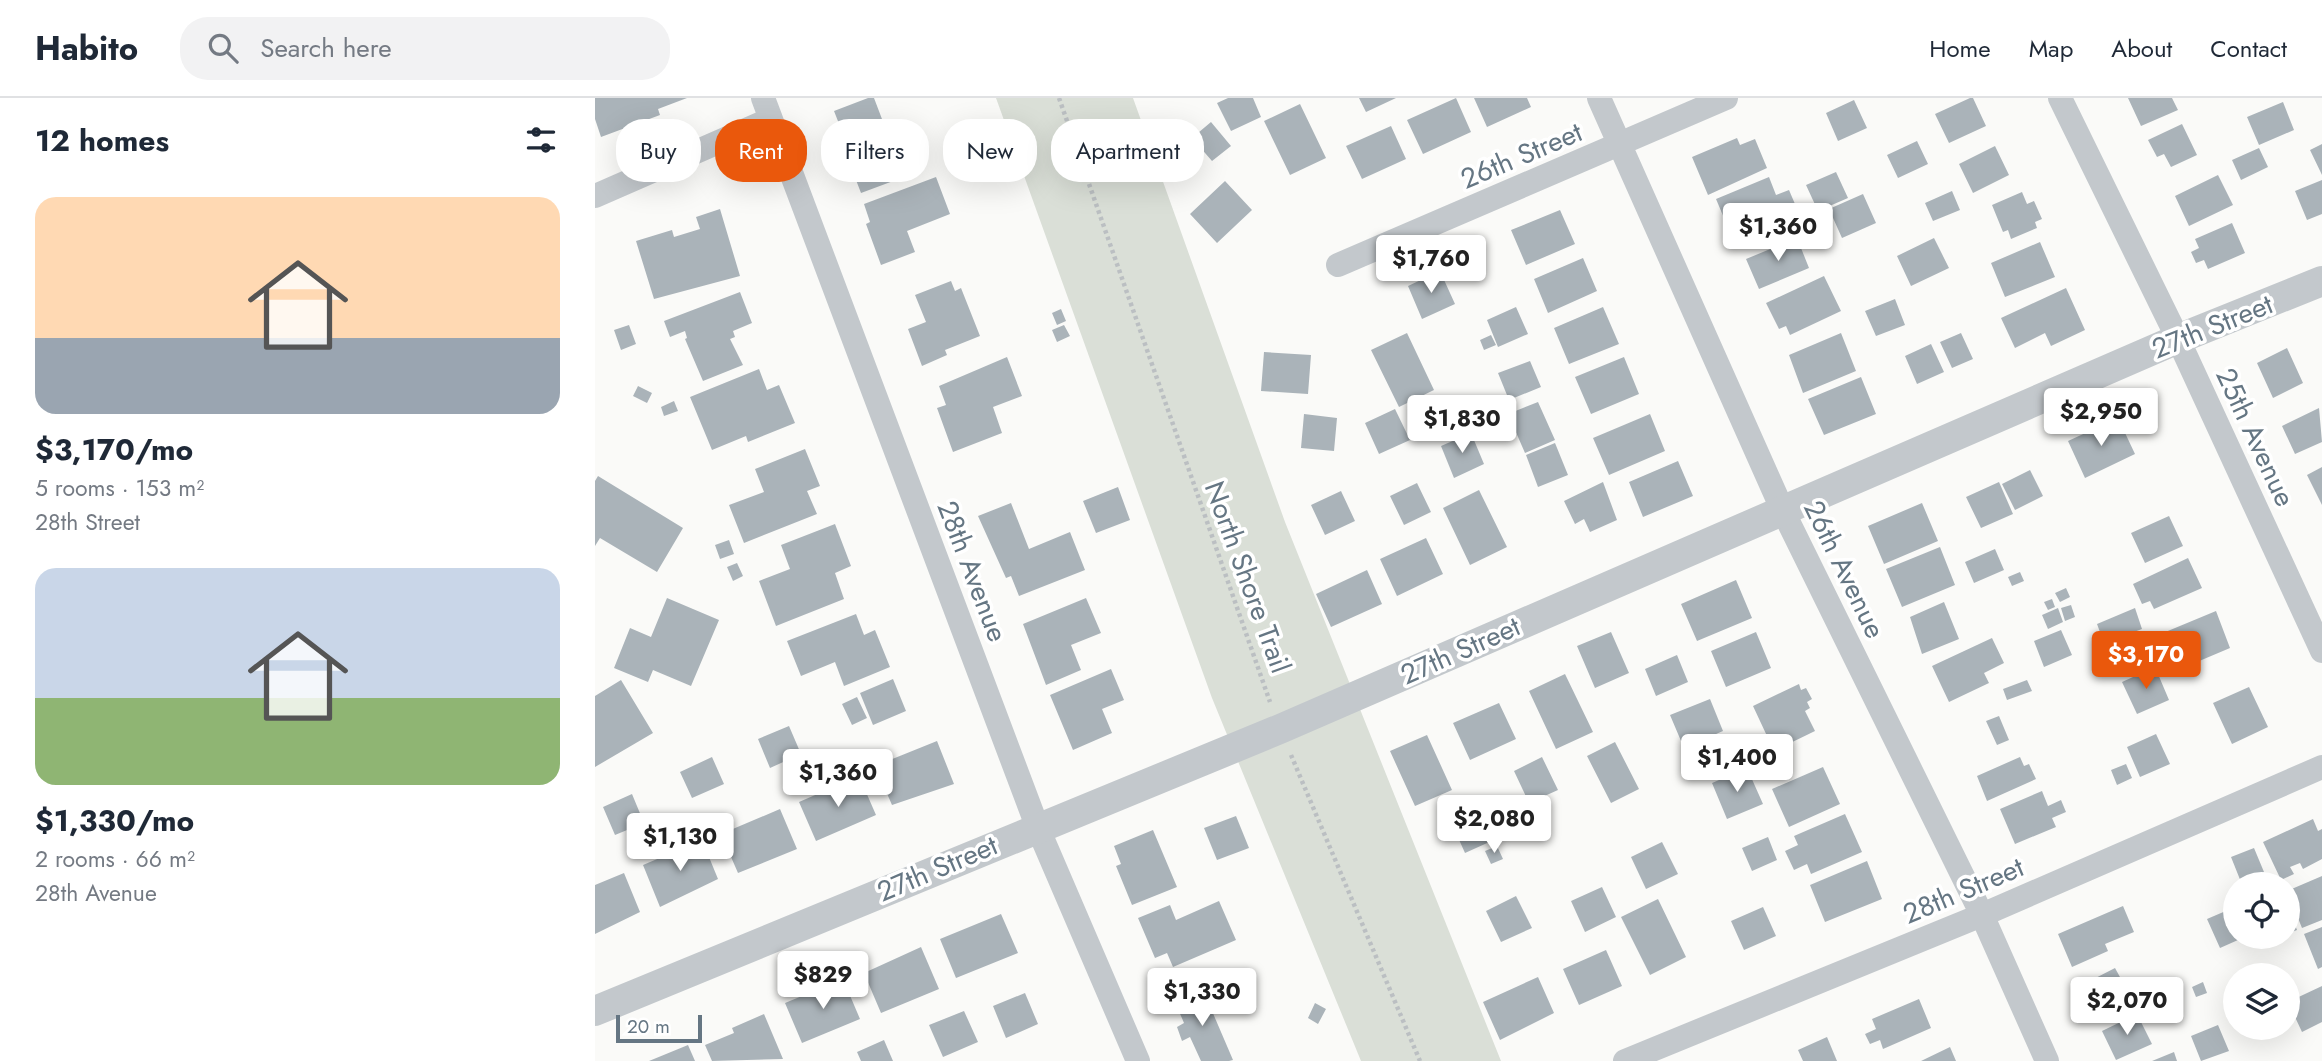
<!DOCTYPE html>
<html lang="en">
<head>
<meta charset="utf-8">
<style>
  :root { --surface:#fff; --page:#f2f2f3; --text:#1f2937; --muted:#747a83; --line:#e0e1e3; --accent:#ea580c }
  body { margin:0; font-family:Jost,sans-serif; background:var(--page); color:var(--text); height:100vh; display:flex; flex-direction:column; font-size:26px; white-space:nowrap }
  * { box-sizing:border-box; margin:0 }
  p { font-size:23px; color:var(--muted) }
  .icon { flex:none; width:38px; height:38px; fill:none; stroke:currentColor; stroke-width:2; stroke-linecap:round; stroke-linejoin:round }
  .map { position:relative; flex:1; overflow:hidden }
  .details { display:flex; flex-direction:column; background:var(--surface); width:595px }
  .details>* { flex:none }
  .guide { position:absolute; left:21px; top:21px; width:665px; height:63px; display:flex; gap:14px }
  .fabs { position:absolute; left:1628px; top:774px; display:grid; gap:14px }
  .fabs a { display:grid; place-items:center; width:77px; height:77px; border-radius:50%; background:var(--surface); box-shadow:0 7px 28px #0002; font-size:35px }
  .scale { position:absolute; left:21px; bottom:18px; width:86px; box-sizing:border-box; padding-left:7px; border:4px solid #657683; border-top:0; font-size:19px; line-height:24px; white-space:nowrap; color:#657683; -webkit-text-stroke:5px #fff; paint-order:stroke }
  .price { position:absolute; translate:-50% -60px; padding:0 16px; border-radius:7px; background:#fff; color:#222; font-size:23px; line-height:46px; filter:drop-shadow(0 2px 4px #0008) }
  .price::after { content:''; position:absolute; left:50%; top:42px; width:21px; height:16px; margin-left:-10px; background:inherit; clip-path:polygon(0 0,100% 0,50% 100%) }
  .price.on { background:var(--accent); color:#fff }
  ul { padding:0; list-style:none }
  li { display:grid; align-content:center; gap:14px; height:371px; padding:0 35px }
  li span { display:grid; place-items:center; height:217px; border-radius:21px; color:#555 }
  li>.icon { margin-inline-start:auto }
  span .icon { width:126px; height:126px; fill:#fffc; stroke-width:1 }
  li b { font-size:30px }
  h2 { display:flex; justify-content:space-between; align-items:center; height:84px; padding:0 35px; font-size:30px }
  .tag { padding:0 24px; border-radius:28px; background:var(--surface); box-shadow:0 7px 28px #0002; font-size:24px; line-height:63px }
  .tag.on { background:var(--accent); color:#fff }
  header { display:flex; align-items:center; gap:42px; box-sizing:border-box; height:98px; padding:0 35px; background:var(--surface); border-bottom:2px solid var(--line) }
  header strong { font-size:33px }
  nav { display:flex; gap:38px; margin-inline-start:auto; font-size:24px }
  .search { width:490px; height:63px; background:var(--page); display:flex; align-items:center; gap:18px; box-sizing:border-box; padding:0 24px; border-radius:28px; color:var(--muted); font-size:26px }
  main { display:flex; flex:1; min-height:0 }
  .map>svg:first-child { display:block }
  .green { fill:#dadfd7 }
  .building { fill:#aab3b9 }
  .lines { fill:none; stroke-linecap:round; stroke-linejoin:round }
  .path { stroke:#bbbfc2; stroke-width:4.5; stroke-dasharray:3.5 3.5; stroke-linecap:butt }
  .minor { stroke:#c3c8cc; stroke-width:24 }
  .tertiary { stroke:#c3c8cc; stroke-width:30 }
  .labels { text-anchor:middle; stroke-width:7; stroke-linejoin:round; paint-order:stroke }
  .street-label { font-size:28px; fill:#657683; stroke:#fff }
</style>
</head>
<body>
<header>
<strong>Habito</strong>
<div class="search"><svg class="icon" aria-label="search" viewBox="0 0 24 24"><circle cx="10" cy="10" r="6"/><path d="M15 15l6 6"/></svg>Search here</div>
<nav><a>Home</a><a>Map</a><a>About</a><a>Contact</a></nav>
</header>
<main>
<section class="details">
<h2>12 homes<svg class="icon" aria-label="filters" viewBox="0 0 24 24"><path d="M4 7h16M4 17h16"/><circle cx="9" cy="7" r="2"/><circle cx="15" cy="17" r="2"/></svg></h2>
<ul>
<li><span style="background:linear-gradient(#ffd9b3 65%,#9aa5b1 0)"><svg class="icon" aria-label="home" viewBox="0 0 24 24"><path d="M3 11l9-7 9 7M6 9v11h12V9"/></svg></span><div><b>$3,170/mo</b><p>5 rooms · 153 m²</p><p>28th Street</p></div></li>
<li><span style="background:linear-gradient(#c9d6e8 60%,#8fb573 0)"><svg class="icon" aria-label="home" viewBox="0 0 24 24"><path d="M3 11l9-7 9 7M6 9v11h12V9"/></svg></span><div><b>$1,330/mo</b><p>2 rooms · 66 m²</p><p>28th Avenue</p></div></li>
</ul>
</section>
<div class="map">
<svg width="1727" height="963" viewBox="0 0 1727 963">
  <rect width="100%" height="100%" fill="#fafaf8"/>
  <path class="green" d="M401 0H538L690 424 906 963H766L617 600Z"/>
  <path class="building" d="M0 0H92L63 11 65 17 6 39 0 21Z
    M273 0H279L309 79 266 95 246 43 250 41 239 13Z
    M633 0H658L666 19 636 33 622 5Z
    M764 0H801L771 14Z
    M861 0 876 34 828 56 812 22Z
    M879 0H932L936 9 892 29Z
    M1375 0H1378L1391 28 1354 45 1340 16Z
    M1533 0H1577L1583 12 1546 28Z
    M1259 2 1272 30 1243 43 1231 15Z
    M1688 4 1699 32 1664 47 1652 19Z
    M705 6 731 60 695 77 669 23Z
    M616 24 636 48 617 63 597 40Z
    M1587 26 1602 57 1576 69 1569 56 1562 59 1553 42Z
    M796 28 811 61 767 81 751 48Z
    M1142 40 1145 47 1160 41 1172 70 1113 97 1097 59Z
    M1322 43 1333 66 1303 80 1292 57Z
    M1727 46V77L1715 52Z
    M1400 48 1414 77 1378 95 1364 66Z
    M1664 50 1673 69 1646 82 1637 62Z
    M412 60 415 68 407 71 404 63Z
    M1241 74 1253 100 1223 113 1211 87Z
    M1623 77 1638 107 1594 128 1580 98Z
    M341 79 355 116 312 133 320 154 286 167 271 126 275 124 269 106Z
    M1174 79 1181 97 1194 92 1200 106 1187 111 1189 116 1137 139 1121 101Z
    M1727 82V116L1712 122 1700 93Z
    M630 83 657 112 622 145 595 116Z
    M1357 93 1365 112 1338 123 1330 105Z
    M1427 94 1432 106 1439 103 1447 121 1440 124 1442 130 1416 141 1413 132 1408 134 1397 107Z
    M1268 96 1281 125 1247 140 1234 111Z
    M125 111 145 178 59 201 41 143 77 132 79 139 105 131 101 119Z
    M965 112 980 146 931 167 916 132Z
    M1637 125 1650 155 1613 171 1609 162 1601 165 1596 154 1604 150 1600 141Z
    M1202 140 1214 170 1164 191 1151 161Z
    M1339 140 1354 170 1316 188 1302 158Z
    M1445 144 1460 179 1410 199 1396 165Z
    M988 160 1002 193 953 215 939 181Z
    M845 173 860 206 827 221 813 188Z
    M1229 178 1246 213 1195 237 1191 228 1184 231 1171 205Z
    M356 183 360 193 366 190 385 238 350 252 352 257 327 268 313 231 331 224 320 197Z
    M1471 190 1490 232 1456 248 1450 235 1420 250 1406 220Z
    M145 194 157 225 138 233 140 239 135 241 148 267 108 283 90 241 92 240 90 233 75 239 69 223Z
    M1300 201 1310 227 1281 238 1270 213Z
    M921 209 933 236 903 249 892 222Z
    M1008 209 1024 246 974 266 959 230Z
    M466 211 471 223 462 227 457 215Z
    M34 227 41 246 26 252 19 232Z
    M469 227 475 238 462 244 457 232Z
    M812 235 839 292 804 309 776 252Z
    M1246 235 1261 273 1208 295 1194 257Z
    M1366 235 1378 261 1357 270 1345 244Z
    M896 237 901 247 889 252 885 242Z
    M1336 246 1349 274 1322 286 1310 258Z
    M1692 250 1708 285 1678 300 1662 265Z
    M669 254 716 257 713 296 666 293Z
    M412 259 427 298 398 309 407 335 358 354 342 310 351 307 344 288Z
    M1029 259 1044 296 996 316 980 279Z
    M935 263 946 289 914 302 903 275Z
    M164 271 172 292 184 287 200 325 153 344 151 338 117 352 95 299Z
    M1266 279 1281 316 1229 337 1213 301Z
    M43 288 57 295 52 305 38 298Z
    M79 303 83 313 69 318 66 309Z
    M943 304 960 342 930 355 913 316Z
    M1724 310 1727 344 1700 356 1687 328Z
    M800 311 815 342 784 356 770 325Z
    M709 316 742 320 739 353 706 350Z
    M1055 316 1070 353 1014 377 998 340Z
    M1523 320 1540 356 1490 380 1473 343Z
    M869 322 873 331 864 335 860 327Z
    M827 326 832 335 821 341 816 331Z
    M876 335 889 366 859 380 846 348Z
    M960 345 973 377 943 389 931 357Z
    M210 351 225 388 212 393 222 416 149 445 134 407 169 394 160 371Z
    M1083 363 1098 398 1048 419 1034 384Z
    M1727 369V407L1712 377Z
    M1435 372 1448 398 1420 412 1407 386Z
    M3 378 88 430 62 474 5 440 0 448V383Z
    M1008 384 1022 422 995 434 989 421 980 426 969 403Z
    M1404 384 1418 416 1386 430 1371 399Z
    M822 385 836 414 809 427 795 398Z
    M523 389 535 422 501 435 488 403Z
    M884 392 912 449 875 467 848 410Z
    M746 393 760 423 730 437 716 407Z
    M416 405 434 451 475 434 490 472 424 498 416 478 411 480 383 418Z
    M1327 405 1343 443 1289 466 1273 428Z
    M1574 418 1588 448 1550 465 1536 435Z
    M240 426 256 468 240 475 249 501 181 528 164 483 195 471 186 447Z
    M831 440 848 476 802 498 785 461Z
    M134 442 139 456 125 461 120 447Z
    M1345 449 1360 487 1307 509 1291 471Z
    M1400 451 1409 472 1379 485 1370 464Z
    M1593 460 1607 490 1559 511 1555 503 1547 506 1538 486Z
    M142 465 148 478 138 483 132 469Z
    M772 472 787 506 736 529 721 496Z
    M1425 474 1429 483 1417 488 1413 479Z
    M1141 482 1157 520 1102 543 1086 506Z
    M1471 490 1475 499 1465 504 1460 495Z
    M72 500 124 522 96 588 58 572 53 584 19 570 35 530 56 539Z
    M491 500 506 535 476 547 486 572 451 587 428 526Z
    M1457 501 1460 509 1453 512 1449 504Z
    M1349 504 1364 541 1327 556 1315 519Z
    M1476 507 1480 519 1470 523 1466 510Z
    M1463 510 1468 524 1453 531 1447 517Z
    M1540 510 1547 531 1509 545 1502 526Z
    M1621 513 1635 550 1583 572 1568 535Z
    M261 516 269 537 280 532 295 569 249 588 240 564 206 578 192 543Z
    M1466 532 1477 557 1449 569 1439 543Z
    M1016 534 1034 575 1000 590 982 548Z
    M1161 534 1176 570 1131 589 1116 553Z
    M1397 540 1409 565 1389 575 1394 585 1354 604 1337 568Z
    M1082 557 1093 584 1061 598 1050 571Z
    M1560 569 1574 602 1542 616 1527 584Z
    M516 571 529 602 507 611 517 635 478 652 455 597Z
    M970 576 998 634 961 651 934 593Z
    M298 581 311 613 278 627 265 595Z
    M26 582 58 635 0 669V598Z
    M1432 582 1437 593 1412 602 1408 591Z
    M1204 586 1206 592 1211 590 1217 601 1212 604 1215 610 1210 613 1220 633 1179 653 1158 608Z
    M1654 589 1673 629 1637 646 1618 605Z
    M262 599 272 620 257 627 247 606Z
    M1115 601 1128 633 1089 650 1075 617Z
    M904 605 921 641 875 662 858 625Z
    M1404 618 1414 642 1402 647 1391 623Z
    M194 628 206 656 175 670 163 641Z
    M1561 636 1575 666 1545 679 1532 649Z
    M832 637 857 692 820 708 795 653Z
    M342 643 359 686 297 707 280 668Z
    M1020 644 1044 691 1016 705 992 658Z
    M117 659 129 686 97 700 85 674Z
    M947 659 963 692 934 705 919 673Z
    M1425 659 1429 668 1434 666 1441 681 1392 703 1382 678Z
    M1531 666 1537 680 1522 687 1516 672Z
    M1228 669 1245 706 1194 729 1177 691Z
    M1152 670 1168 706 1132 721 1117 685Z
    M264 678 281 717 221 743 204 704Z
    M1447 693 1453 708 1466 702 1471 714 1457 720 1461 729 1420 746 1405 711Z
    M37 696 49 725 20 737 8 709Z
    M185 711 202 751 143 775 126 736Z
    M888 712 901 741 870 755 857 726Z
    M1250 716 1267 754 1216 776 1212 766 1199 772 1190 753 1203 747 1199 738Z
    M641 718 654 750 622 762 609 730Z
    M1718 721 1723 733 1727 731V761L1708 771 1705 765 1695 769 1699 776 1686 782 1668 744Z
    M558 732 582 789 537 807 521 768 526 766 519 748Z
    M1173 739 1182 762 1157 773 1147 750Z
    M107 742 123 781 65 809 48 767Z
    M1067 744 1083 776 1051 791 1036 759Z
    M902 748 908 761 896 766 890 753Z
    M1659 750 1669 774 1646 784 1636 759Z
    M1272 763 1287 801 1230 824 1215 787Z
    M29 775 45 814 0 836V787Z
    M1727 778V822L1707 830 1692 793Z
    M1007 789 1021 819 990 834 976 803Z
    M921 798 937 830 906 844 891 813Z
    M1063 801 1091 859 1055 877 1026 819Z
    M624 803 641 842 578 869 572 855 560 860 543 820 575 807 581 822Z
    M1528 808 1539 834 1510 846 1513 853 1477 869 1463 836Z
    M1168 809 1181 838 1149 852 1136 823Z
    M1640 809V838H1652L1625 850 1612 821Z
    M406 816 423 855 361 880 345 841Z
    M1698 822 1702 832 1692 836V824Z
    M1727 829V869L1723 871 1709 836Z
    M326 849 344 891 286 915 269 875Z
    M1011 852 1027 888 984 907 968 871Z
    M1520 870 1536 899 1500 918 1485 888Z
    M943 879 959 915 905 942 888 904Z
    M248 881 265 921 207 945 190 905Z
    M1608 884 1612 895 1601 899 1597 889Z
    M1727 888V924L1707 934 1693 904Z
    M608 892 638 962 634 963H606L595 939 587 943 582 929 589 925 580 904Z
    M430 895 443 926 411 940 398 908Z
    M1324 901 1336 930 1288 951 1285 942 1275 946 1270 936 1281 931 1277 921Z
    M720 905 731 911 723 926 713 920Z
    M369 913 383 944 348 959 334 927Z
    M169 916 188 961 117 963 110 947 139 935 137 930Z
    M1542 916 1557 946 1521 962 1507 933Z
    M1623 927 1634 953 1606 963 1596 938Z
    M1232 939 1242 963H1208L1203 952Z
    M289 942 298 963H266L262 954Z
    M93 947 100 963H54Z
    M1355 949 1361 963H1326Z
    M1579 954 1582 963H1557Z"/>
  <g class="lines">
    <path class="path" d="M464 0 675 604
      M696 657 825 963"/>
    <path class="minor" d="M168 0 442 728 543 963
      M1004 0 1187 411 1387 817 1452 963
      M1465 0 1583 241 1727 553
      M0 98 174 22
      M743 167 1131 0
      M1030 963 1387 817 1727 669"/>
    <path class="tertiary" d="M0 913 685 631 1583 241 1727 183"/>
  </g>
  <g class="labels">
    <g class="street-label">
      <text transform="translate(926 57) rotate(-23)" y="10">26th Street</text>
      <text transform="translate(1617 228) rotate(-22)" y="10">27th Street</text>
      <text transform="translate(1661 339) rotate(65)" y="10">25th Avenue</text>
      <text transform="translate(1250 471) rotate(64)" y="10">26th Avenue</text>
      <text transform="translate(378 473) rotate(69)" y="10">28th Avenue</text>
      <text transform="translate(653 479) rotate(70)" y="10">North Shore Trail</text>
      <text transform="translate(865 552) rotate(-24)" y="10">27th Street</text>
      <text transform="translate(342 770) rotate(-23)" y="10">27th Street</text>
      <text transform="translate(1368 792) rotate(-23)" y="10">28th Street</text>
    </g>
  </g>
</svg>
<div class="fabs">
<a><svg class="icon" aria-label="locate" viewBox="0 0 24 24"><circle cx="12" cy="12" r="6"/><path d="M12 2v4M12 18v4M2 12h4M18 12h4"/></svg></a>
<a><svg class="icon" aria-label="layers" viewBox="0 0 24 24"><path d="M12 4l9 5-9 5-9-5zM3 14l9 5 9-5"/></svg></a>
</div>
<div class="scale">20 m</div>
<b class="price" style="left:1183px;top:165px">$1,360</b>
<b class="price" style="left:836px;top:197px">$1,760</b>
<b class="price" style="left:1506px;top:350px">$2,950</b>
<b class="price" style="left:867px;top:357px">$1,830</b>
<b class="price on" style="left:1551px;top:593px">$3,170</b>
<b class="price" style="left:1142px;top:696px">$1,400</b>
<b class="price" style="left:243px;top:711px">$1,360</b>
<b class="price" style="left:899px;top:757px">$2,080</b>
<b class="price" style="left:85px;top:775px">$1,130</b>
<b class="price" style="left:228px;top:913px">$829</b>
<b class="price" style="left:607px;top:930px">$1,330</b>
<b class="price" style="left:1532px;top:939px">$2,070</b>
<div class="guide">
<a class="tag">Buy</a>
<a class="tag on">Rent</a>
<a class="tag">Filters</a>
<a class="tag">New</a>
<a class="tag">Apartment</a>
</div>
</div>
</main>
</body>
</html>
